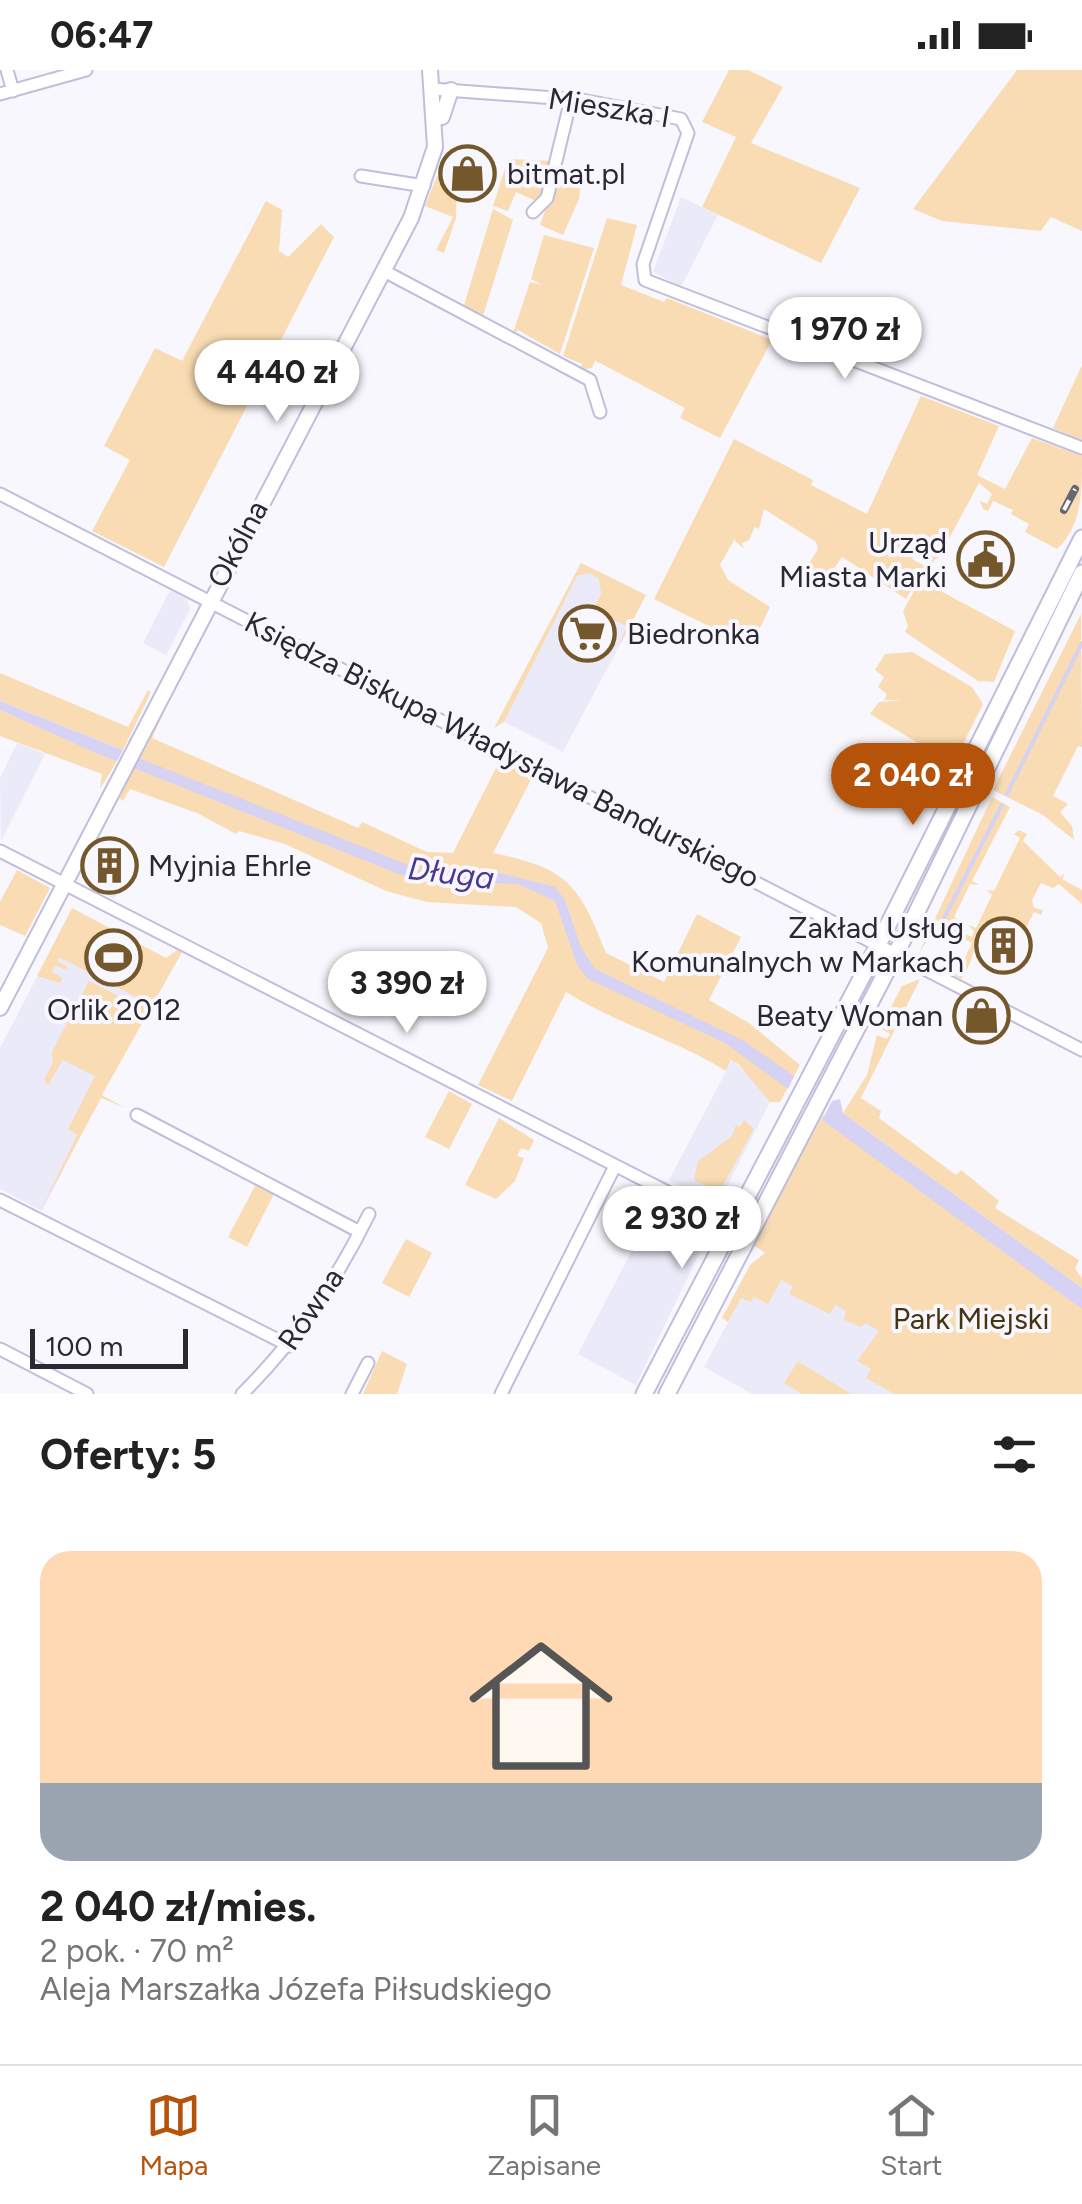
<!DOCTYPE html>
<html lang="pl">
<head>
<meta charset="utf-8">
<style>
  :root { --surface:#fff; --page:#f6f6f6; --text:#222; --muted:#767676; --line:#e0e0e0; --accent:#b45309 }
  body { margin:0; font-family:Figtree,sans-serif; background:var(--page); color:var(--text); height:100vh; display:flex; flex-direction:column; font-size:38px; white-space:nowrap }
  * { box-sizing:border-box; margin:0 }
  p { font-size:32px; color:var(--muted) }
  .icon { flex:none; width:55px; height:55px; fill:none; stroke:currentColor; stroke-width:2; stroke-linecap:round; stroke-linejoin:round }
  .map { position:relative; height:1324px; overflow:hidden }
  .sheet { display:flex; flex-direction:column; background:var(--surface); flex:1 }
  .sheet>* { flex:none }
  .scale { position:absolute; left:30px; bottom:25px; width:158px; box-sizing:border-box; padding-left:10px; border:5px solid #292833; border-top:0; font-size:28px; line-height:35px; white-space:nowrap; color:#292833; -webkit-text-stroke:8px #f8f7fd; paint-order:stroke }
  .price { position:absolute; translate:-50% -85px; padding:0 22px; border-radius:35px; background:#fff; color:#222; font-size:32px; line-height:65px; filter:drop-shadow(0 2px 5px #0008) }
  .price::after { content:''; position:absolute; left:50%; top:60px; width:30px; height:22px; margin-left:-15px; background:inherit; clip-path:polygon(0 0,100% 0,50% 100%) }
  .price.selected { background:var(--accent); color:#fff }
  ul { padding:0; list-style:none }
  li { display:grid; align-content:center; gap:20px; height:530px; padding:0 40px }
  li+li { border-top:2px solid var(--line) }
  li span { display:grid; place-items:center; height:310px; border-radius:30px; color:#555 }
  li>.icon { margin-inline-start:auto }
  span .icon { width:180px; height:180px; fill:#fffc; stroke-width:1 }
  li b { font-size:42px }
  h2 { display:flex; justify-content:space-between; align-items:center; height:120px; padding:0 40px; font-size:42px }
  .status { display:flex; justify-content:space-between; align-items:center; height:70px; padding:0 50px; background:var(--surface); direction:ltr }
  .status svg { height:28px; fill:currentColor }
  .tab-bar { display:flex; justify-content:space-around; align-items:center; height:140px; border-top:2px solid var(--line); background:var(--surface); font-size:28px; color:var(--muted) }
  .tab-bar a { display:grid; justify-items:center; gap:5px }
  .tab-bar .selected { color:var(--accent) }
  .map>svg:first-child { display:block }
  .built { fill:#ebeaf9 }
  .green { fill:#f9dcb3 }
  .water { fill:#d5d2f4 }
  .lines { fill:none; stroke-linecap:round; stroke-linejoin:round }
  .stream { stroke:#d5d2f4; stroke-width:4 }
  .minor-casing { stroke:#c0bedb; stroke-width:15 }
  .tertiary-casing { stroke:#c0bedb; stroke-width:18 }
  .secondary-casing { stroke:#c0bedb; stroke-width:19 }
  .minor { stroke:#fff; stroke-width:11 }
  .tertiary { stroke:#fff; stroke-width:14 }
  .secondary { stroke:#fff; stroke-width:15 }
  .rail-casing { stroke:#686771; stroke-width:8 }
  .rail { stroke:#f8f7fd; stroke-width:4; stroke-dasharray:11; stroke-linecap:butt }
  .labels { text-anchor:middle; stroke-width:8; stroke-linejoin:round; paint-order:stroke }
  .street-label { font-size:30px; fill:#292833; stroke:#f8f7fd }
  .poi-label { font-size:30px; fill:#292833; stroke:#f8f7fd; text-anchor:start }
  .park-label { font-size:30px; fill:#483310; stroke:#f8f7fd }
  .water-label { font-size:32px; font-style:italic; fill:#4b3692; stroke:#f8f7fd }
</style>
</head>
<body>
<div class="status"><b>06:47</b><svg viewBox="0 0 49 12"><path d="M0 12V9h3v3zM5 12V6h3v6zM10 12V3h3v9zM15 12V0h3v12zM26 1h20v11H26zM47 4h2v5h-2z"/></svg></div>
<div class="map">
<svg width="1082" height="1324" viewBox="0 0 1082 1324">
  <rect width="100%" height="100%" fill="#f8f7fd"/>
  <path class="built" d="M681 127 718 145 681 217 653 202Z
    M581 493 646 525 563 682 499 649Z
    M170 520 187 529 190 539 166 585 143 573Z
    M17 673 45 684 1 771 0 708Z
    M104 770 135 786 114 829 97 820 90 798Z
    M63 857 172 890 42 1141 0 1119V978Z
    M732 990 769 1025 770 1032 718 1134 669 1110Z
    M659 1129 705 1153 709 1163 636 1315 578 1284Z
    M765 1183 894 1258 879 1316 894 1324H752L704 1297Z"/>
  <path class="green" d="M729 0H748L783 17 751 73 860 118 821 193 702 137 736 67 702 52Z
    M1017 0H1082V161L1051 147 1041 161 942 151 913 139Z
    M508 89 554 91 543 127 536 131 516 122 508 141 493 136Z
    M559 100 582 102 579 129 563 165 540 155Z
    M437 106 457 111 456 148 444 183 436 180 453 147 425 136Z
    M266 131 282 140 279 181 288 187 321 154 334 167 164 497 92 461 130 390 104 376 155 278 182 291Z
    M493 139 513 150 482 249 464 235Z
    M607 148 637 155 621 215 664 232 667 228 772 270 720 368 680 348 685 338 602 294 595 291 592 298 581 300 582 294 563 286Z
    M544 165 594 178 560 284 518 260 512 266 530 212 542 215 531 209Z
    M1082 295V370H1079L1053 358Z
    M921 326 999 356 977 405 1005 419 1032 368 1082 386C1082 421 1082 456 1057 479L1025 462 1029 454 1011 444 1013 440 993 431 988 441 983 439 980 431 987 434 992 424 979 413 939 487 931 493 925 489 928 482 919 477 912 489 925 496 906 529 842 487 820 518 801 506 818 479 816 472 764 439 759 459 755 457 749 470 742 473 744 479 734 470 720 495 728 510 770 537 751 577 654 529 734 369 813 410 811 415 867 444Z
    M581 493 646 525 620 575 626 556 593 539 601 524 599 509 590 503 577 506 504 652 494 658Z
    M920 510 1015 561 994 612 978 611 905 562 908 556 903 541Z
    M1081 544 1082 677 1078 676 1053 726 1068 734 1060 742 1072 756 1074 770 1043 745 993 720Z
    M912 582 972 617 983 634 953 694 870 644 879 632 902 630H884L887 624 878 617 884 607 875 600 885 584Z
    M0 603 128 657 148 620 151 622 123 680 0 631Z
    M0 640 117 691 100 719 102 704 0 666Z
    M164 642 152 668 358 758 362 752 427 782 453 783 500 690 533 706 493 783C567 798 579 814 606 883L664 912 697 844 741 867 709 930 749 953 800 995 780 1032H770L738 994 731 990 726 1001C675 969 616 954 566 922L512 1031 478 1015 548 878 541 853 516 837 427 832 386 821 285 774 239 761 236 764 197 743 130 719 123 731 119 728C127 703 142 657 164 642Z
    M992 727 1010 737 972 811 979 815 970 814 954 847 961 852 953 850 950 857 972 867 974 861 968 855 976 858 992 825 986 820 994 821 1020 768 1014 764 1019 760 1027 764 1023 771 1060 807 1065 803 1062 809 1082 820V834L1059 814 1053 818 1041 813 1032 830 1034 838 1043 840 1041 845 1034 842 1020 870 984 852C973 872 975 891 961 909L950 903 958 902 972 873 937 855 918 885Z
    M17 800 50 818 25 866 0 855V832Z
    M72 838 166 888 177 880 182 882 102 1025 125 1038 101 1028 41 1140 77 1065 68 1059 95 1006 63 990 48 1015 44 1010 53 993 52 982 89 911 132 933 136 927 59 887 57 891 68 897 66 900 55 895 52 901 62 908 60 913 37 906Z
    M920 909 861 1028 881 1041 879 1048 956 1105 961 1100 999 1131 995 1138 1079 1190 1075 1199 1082 1208V1218L843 1043 867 1005 877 965 887 969 890 964 880 958 902 916Z
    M449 1021 472 1034 449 1079 425 1067Z
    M823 1045 1082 1239V1324H894L866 1308 871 1299 857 1291 879 1261 866 1253 860 1257 844 1250 846 1241 835 1235 830 1244 789 1224 793 1216 781 1210 768 1234 754 1227 751 1232 741 1228 728 1252 722 1248 750 1195 765 1183 752 1174Z
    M499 1048 534 1070 529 1081 521 1078 517 1086 524 1088 515 1111 496 1129 465 1115Z
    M744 1050 754 1059 720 1121 694 1110 698 1091 732 1066 736 1055 740 1057Z
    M256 1114 274 1124 247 1177 228 1167Z
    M406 1169 432 1183 409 1227 382 1213Z
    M382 1281 407 1294 397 1324H363Z
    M798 1291 851 1324H802L784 1313Z"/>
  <path class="water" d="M0 631 123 680 117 691 103 686 0 640Z
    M136 687 421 800H488L555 817 565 830 581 877 595 899 744 971 794 1006 788 1019 725 973 588 909 577 895 555 831 518 814 411 809 131 697Z
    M840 1029 843 1043 1082 1218V1239L822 1050 832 1031Z"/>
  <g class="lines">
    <path class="stream" d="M1007 724 1082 573
      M941 854 1002 735"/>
    <defs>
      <path id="minor" d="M7 0 13 21
        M432 19 582 30 681 49 688 63 643 194 645 210 1082 378
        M0 24 86 0
        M361 106 424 116
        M533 142 547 128 571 29
        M384 201 590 310 600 342
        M0 424 1082 980
        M0 781 732 1155
        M137 1045 360 1162
        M0 1130 290 1276
        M0 1279 87 1324
        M242 1324C296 1270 335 1213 369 1144
        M352 1324 368 1293
        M501 1324 615 1096"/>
      <path id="tertiary" d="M442 47 451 20
        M0 938 411 148 435 77 430 0"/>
      <path id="secondary" d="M644 1324 865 901 1082 468
        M667 1324 909 858 1082 503"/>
    </defs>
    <use href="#minor" class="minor-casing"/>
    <use href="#tertiary" class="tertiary-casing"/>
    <use href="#secondary" class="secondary-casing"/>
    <use href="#minor" class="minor"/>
    <use href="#tertiary" class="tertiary"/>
    <use href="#secondary" class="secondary"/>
    <defs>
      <path id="rail" d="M1064 440 1075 419"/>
    </defs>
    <use href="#rail" class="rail-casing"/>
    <use href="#rail" class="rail"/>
  </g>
  <defs>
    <symbol id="shop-ring" viewBox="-11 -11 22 22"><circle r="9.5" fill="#f8f7fd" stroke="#74582b" stroke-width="1.5"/><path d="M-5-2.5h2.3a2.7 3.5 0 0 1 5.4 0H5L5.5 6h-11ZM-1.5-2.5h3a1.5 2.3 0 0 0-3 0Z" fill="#74582b"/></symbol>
    <symbol id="civic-ring" viewBox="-11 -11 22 22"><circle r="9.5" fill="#f8f7fd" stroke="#74582b" stroke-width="1.5"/><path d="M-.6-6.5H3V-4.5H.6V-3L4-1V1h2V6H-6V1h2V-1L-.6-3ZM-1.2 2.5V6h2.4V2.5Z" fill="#74582b"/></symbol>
    <symbol id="supermarket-ring" viewBox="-11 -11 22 22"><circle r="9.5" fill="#f8f7fd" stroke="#74582b" stroke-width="1.5"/><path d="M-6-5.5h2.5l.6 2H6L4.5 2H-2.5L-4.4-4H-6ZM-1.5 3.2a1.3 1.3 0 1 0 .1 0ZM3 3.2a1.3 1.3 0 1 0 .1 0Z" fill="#74582b"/></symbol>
    <symbol id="building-ring" viewBox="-11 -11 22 22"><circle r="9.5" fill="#f8f7fd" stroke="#74582b" stroke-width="1.5"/><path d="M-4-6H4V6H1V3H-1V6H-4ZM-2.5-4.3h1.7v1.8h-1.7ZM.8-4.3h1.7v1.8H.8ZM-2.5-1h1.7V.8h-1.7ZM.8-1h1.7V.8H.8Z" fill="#74582b"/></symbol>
    <symbol id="stadium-ring" viewBox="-11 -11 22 22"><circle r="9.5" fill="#f8f7fd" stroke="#74582b" stroke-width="1.5"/><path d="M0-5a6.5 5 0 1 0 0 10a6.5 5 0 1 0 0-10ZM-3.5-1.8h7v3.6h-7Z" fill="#74582b"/></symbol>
  </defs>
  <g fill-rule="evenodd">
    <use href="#shop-ring" x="436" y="72" width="63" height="63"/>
    <use href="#civic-ring" x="954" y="458" width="63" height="63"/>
    <use href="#supermarket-ring" x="556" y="532" width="63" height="63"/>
    <use href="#building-ring" x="78" y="764" width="63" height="63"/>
    <use href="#building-ring" x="972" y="844" width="63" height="63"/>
    <use href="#stadium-ring" x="82" y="856" width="63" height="63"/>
    <use href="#shop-ring" x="950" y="914" width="63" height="63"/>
  </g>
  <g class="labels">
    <g class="street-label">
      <text transform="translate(609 38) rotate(9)" y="10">Mieszka I</text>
      <text transform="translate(238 474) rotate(-62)" y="10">Okólna</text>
      <text transform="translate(502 680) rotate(27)" y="10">Księdza Biskupa Władysława Bandurskiego</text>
      <text transform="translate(311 1239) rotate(-56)" y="10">Równa</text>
    </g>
    <g class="poi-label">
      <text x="507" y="114">bitmat.pl</text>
      <text x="947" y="483" text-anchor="end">Urząd<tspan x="947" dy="34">Miasta Marki</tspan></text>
      <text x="627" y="574">Biedronka</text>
      <text x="148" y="806">Myjnia Ehrle</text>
      <text x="964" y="868" text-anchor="end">Zakład Usług<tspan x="964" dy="34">Komunalnych w Markach</tspan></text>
      <text x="114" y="950" text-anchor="middle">Orlik 2012</text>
      <text x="943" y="956" text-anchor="end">Beaty Woman</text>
    </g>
    <g class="park-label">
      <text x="971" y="1259">Park Miejski</text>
    </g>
    <g class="water-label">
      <text transform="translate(451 803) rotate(7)" y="11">Długa</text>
    </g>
  </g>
</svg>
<div class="scale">100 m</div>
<b class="price" style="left:845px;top:312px">1 970 zł</b>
<b class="price" style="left:277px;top:355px">4 440 zł</b>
<b class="price selected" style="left:913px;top:758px">2 040 zł</b>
<b class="price" style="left:407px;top:966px">3 390 zł</b>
<b class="price" style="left:682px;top:1201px">2 930 zł</b>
</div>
<section class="sheet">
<h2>Oferty: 5<svg class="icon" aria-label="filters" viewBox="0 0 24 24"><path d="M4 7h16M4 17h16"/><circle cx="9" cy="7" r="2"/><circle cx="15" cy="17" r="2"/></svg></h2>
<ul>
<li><span style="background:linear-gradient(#ffd9b3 75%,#9aa5b1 0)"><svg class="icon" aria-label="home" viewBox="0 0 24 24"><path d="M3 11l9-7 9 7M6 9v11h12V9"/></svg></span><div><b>2 040 zł/mies.</b><p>2 pok. · 70 m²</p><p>Aleja Marszałka Józefa Piłsudskiego</p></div></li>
</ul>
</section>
<nav class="tab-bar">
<a class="selected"><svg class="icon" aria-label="map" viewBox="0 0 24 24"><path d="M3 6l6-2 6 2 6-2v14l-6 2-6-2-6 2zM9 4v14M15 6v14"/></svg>Mapa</a>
<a><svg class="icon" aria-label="saved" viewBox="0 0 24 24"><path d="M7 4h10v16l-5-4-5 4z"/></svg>Zapisane</a>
<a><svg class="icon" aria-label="home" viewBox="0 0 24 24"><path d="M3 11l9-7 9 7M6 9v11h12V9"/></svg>Start</a>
</nav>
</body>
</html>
